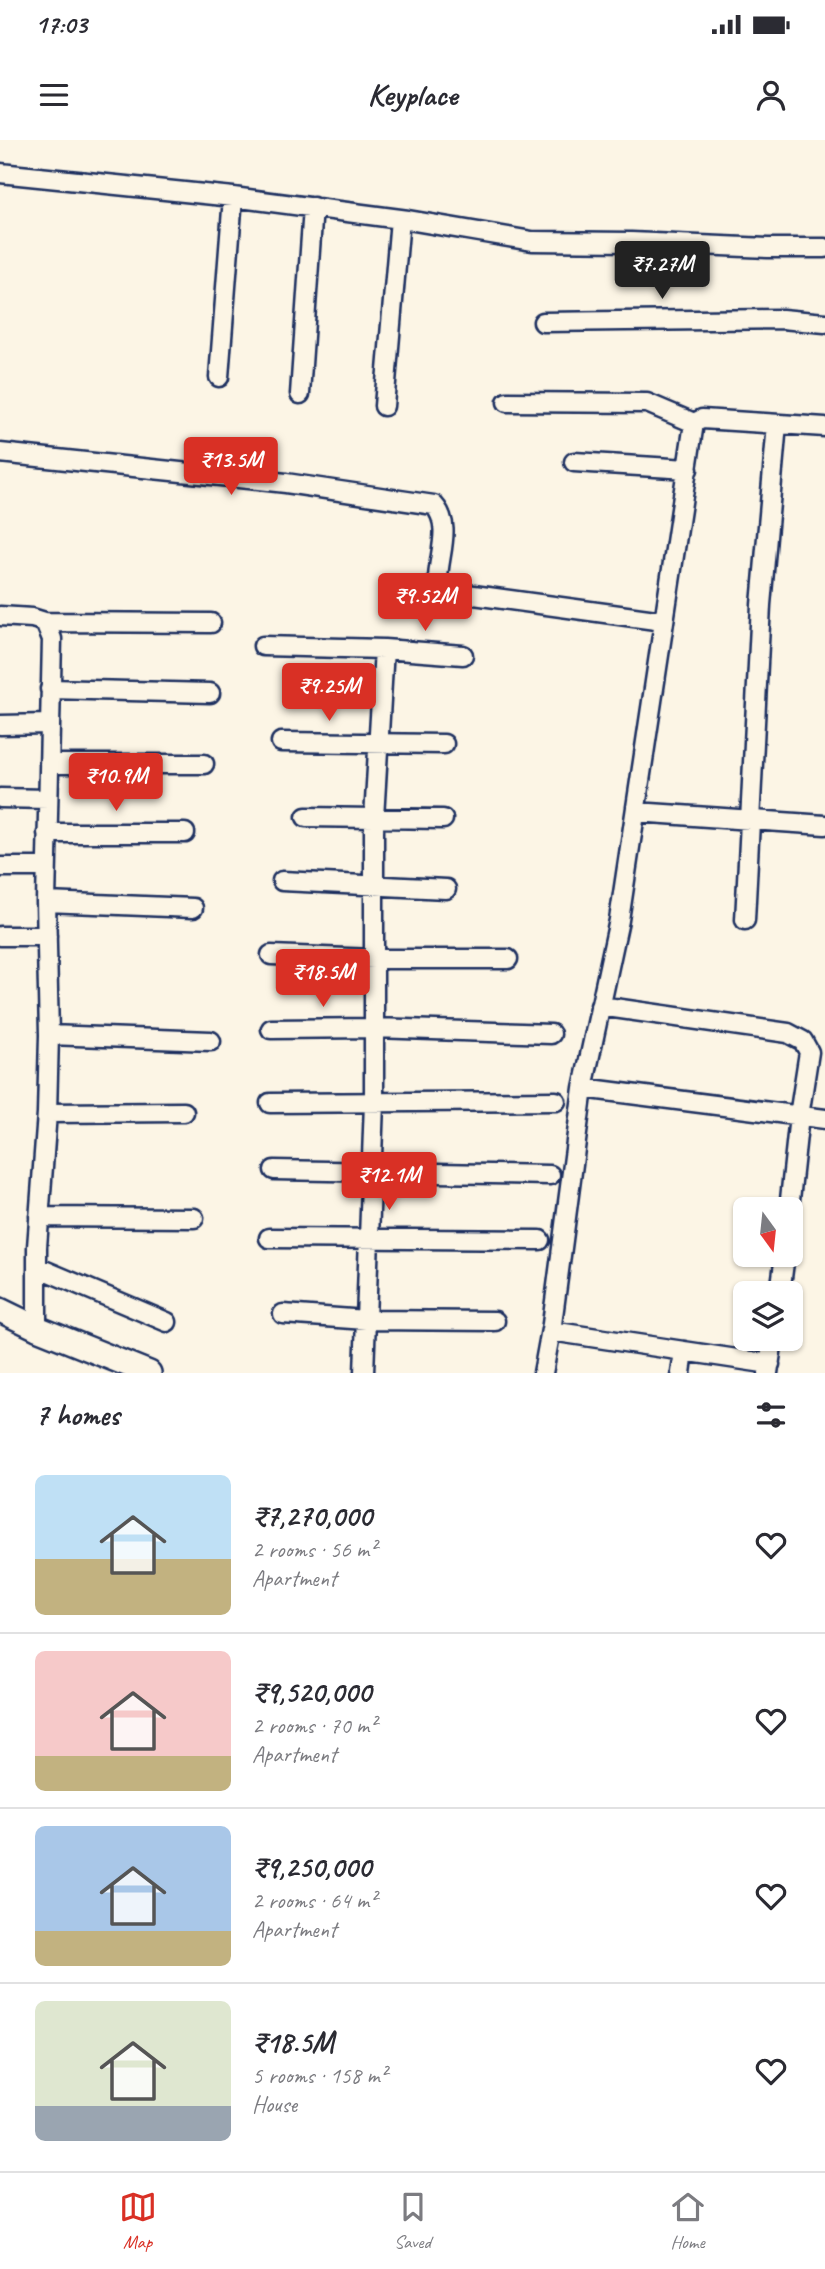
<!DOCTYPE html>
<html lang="en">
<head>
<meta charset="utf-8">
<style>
  :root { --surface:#fff; --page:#f2f2f3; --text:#2b2b33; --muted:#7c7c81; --line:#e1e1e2; --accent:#d93025 }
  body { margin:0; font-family:Caveat,sans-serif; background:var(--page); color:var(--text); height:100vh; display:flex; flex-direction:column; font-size:26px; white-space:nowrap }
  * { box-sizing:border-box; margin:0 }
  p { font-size:23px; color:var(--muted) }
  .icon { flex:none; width:38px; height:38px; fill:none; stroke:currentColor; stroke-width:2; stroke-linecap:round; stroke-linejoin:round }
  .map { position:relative; height:1233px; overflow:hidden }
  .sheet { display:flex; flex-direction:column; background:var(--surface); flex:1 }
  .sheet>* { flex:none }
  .needle { width:46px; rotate:165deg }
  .buttons { position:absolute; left:733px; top:1057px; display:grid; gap:14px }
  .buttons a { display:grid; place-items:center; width:70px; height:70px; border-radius:10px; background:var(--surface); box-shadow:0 2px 5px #0004; font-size:35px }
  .price { position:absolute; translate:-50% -60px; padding:0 16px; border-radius:7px; background:var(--accent); color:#fff; font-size:23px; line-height:46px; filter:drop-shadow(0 2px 4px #0008) }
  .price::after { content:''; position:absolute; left:50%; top:42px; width:21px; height:16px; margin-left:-10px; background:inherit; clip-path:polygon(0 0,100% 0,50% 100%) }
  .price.active { background:#222; color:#fff }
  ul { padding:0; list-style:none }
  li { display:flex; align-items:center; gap:21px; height:175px; padding:0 35px }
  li+li { border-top:2px solid var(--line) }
  li span { display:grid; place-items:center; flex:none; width:196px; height:140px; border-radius:10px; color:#555 }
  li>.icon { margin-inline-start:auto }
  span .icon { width:84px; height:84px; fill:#fffc; stroke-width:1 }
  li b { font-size:30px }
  h2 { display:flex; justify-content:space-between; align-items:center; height:84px; padding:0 35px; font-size:30px }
  .status { display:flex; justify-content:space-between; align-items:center; height:49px; padding:0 35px; background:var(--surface); direction:ltr }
  .status svg { height:19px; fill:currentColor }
  header { display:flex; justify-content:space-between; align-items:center; height:91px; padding:0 35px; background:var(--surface); font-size:32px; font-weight:600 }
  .tab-bar { display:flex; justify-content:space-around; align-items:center; height:98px; border-top:2px solid var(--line); background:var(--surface); font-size:19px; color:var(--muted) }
  .tab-bar a { display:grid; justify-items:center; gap:4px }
  .tab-bar .active { color:var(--accent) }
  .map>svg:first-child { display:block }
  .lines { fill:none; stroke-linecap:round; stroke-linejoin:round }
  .minor-casing { stroke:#1b2f5e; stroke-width:23 }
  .tertiary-casing { stroke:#1b2f5e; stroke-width:28 }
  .minor { stroke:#fcf5e5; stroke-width:18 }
  .tertiary { stroke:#fcf5e5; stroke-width:23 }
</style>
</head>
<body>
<div class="status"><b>17:03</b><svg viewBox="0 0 49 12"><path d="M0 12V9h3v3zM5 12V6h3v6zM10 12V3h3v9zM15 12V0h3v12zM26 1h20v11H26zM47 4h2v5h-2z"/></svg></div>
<header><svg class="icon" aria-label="menu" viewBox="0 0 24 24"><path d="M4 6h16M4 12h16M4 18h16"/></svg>Keyplace<svg class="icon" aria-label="person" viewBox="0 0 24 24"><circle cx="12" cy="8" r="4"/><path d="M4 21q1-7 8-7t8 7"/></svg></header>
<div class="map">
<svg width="825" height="1233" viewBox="0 0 825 1233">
  <rect width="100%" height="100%" fill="#fcf5e5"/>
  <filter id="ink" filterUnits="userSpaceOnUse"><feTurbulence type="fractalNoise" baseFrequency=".0143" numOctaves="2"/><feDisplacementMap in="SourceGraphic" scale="14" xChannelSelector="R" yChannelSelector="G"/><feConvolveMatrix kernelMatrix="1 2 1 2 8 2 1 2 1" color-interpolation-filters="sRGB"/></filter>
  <g filter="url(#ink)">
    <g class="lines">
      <defs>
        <path id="minor" d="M0 33 233 57 408 80 532 101 631 102 768 108H825
          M543 182 782 179 825 183
          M219 237 233 57
          M300 254 313 67
          M507 262 647 263 694 283
          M384 266 400 79
          M0 313 286 343 434 365C454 387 436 419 438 446L445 451 663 481
          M574 322 688 329
          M0 476 32 478 45 482 52 499 46 762 49 895 47 973 37 1107V1188
          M45 482 211 483
          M263 506 384 509 463 515
          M50 549 210 553
          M0 585 50 584
          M281 602 444 604
          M49 624H204
          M0 658 48 659
          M636 672 825 685
          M306 677 443 679
          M47 693H185
          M0 727H46
          M282 741 446 749
          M46 762 193 768
          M745 780 761 465 777 284
          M0 796H47
          M271 815 374 819H508
          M600 866 788 893 803 901 809 912 799 976 789 1069
          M271 889 375 888 551 894
          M49 895 211 901
          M583 948 825 979
          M270 963 556 961
          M47 973 184 972
          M274 1030 550 1035
          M39 1077 194 1078
          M269 1098 540 1100
          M37 1127 167 1182
          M780 1153 785 1115
          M283 1174 366 1180 495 1181
          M551 1191 770 1224
          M364 1233 374 963V678L384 509
          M543 1233 552 1184 583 948 619 780 694 283 702 279 825 287
          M681 1233 684 1211
          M768 1233 773 1199"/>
        <path id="tertiary" d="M0 1170 37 1188 149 1233"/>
      </defs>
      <use href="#minor" class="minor-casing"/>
      <use href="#tertiary" class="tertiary-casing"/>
      <use href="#minor" class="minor"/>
      <use href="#tertiary" class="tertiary"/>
    </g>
  </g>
</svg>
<div class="buttons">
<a><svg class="needle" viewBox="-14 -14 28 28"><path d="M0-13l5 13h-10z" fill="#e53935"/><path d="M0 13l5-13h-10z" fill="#7c7c81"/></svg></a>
<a><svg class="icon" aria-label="layers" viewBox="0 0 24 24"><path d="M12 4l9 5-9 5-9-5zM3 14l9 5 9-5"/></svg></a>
</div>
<b class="price active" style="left:662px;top:161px">₹7.27M</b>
<b class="price" style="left:231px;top:357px">₹13.5M</b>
<b class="price" style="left:425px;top:493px">₹9.52M</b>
<b class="price" style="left:329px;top:583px">₹9.25M</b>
<b class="price" style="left:116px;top:673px">₹10.9M</b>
<b class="price" style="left:323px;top:869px">₹18.5M</b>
<b class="price" style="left:389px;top:1072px">₹12.1M</b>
</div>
<section class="sheet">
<h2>7 homes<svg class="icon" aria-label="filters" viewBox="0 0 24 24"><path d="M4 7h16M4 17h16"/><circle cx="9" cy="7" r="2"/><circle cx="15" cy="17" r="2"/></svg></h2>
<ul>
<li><span style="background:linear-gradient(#bfe0f5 60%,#c2b280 0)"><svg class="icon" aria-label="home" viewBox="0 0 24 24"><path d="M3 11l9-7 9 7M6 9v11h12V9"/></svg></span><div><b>₹7,270,000</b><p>2 rooms · 56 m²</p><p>Apartment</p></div><svg class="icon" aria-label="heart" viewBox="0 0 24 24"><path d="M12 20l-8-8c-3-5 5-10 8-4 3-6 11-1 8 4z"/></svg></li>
<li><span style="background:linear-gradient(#f6c9c9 75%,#c2b280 0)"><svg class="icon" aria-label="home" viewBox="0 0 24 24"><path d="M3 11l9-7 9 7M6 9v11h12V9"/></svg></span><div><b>₹9,520,000</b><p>2 rooms · 70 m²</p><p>Apartment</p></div><svg class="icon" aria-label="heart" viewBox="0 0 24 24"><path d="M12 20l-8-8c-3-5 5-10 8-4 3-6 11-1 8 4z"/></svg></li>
<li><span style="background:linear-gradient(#a9c7e8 75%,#c2b280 0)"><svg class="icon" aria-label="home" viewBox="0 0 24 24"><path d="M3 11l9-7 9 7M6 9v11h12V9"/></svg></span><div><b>₹9,250,000</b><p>2 rooms · 64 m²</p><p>Apartment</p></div><svg class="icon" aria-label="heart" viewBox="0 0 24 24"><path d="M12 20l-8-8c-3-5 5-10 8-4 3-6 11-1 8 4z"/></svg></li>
<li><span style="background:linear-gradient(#dfe7d0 75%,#9aa5b1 0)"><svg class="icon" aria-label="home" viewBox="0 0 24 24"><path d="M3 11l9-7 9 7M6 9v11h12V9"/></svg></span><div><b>₹18.5M</b><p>5 rooms · 158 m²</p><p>House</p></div><svg class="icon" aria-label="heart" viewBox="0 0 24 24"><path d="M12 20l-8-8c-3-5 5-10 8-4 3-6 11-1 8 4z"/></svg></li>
</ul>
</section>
<nav class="tab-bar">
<a class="active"><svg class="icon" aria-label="map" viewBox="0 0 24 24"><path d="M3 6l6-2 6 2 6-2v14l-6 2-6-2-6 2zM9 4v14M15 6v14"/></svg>Map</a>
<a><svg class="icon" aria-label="saved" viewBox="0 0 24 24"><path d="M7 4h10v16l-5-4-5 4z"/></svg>Saved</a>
<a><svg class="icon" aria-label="home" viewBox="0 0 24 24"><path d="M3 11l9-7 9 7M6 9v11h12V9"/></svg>Home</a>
</nav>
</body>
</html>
